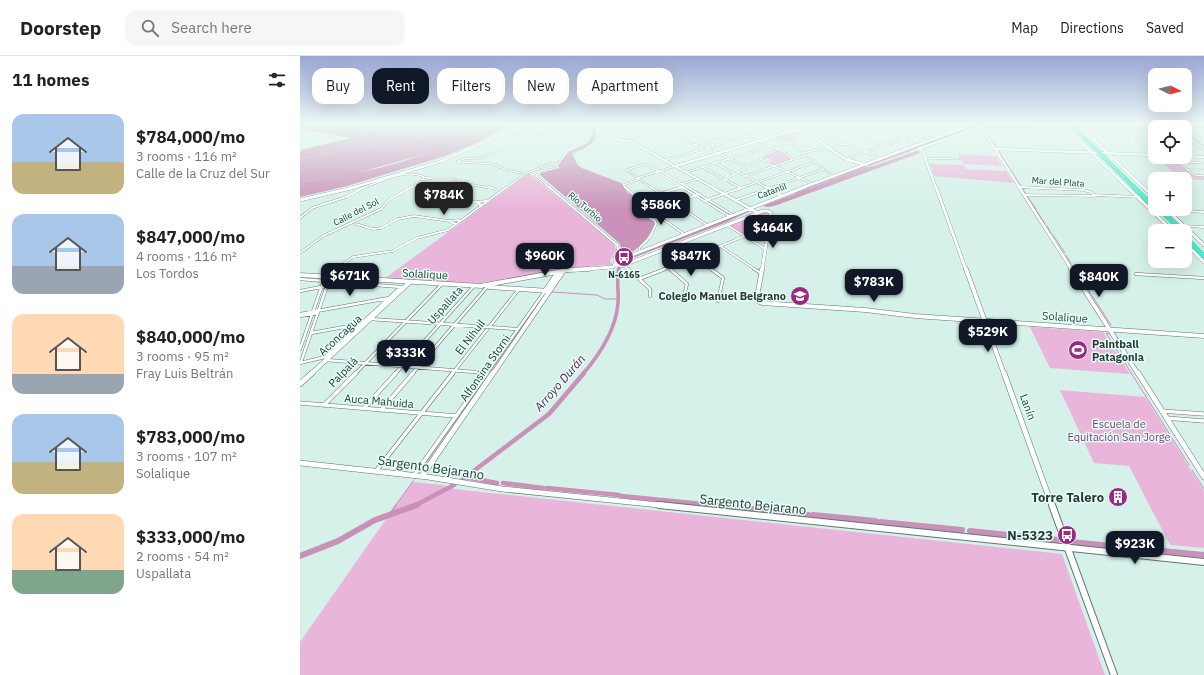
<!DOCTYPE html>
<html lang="en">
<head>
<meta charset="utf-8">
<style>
  :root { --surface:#fff; --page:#f6f6f6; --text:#222; --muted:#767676; --line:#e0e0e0; --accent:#111827 }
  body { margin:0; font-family:"IBM Plex Sans",sans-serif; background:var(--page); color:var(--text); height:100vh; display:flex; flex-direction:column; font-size:15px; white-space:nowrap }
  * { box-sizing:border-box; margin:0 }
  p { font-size:13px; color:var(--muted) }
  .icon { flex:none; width:22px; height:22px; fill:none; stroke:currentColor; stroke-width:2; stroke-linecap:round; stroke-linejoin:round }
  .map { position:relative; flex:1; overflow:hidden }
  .details { display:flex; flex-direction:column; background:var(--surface); width:300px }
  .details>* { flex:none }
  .banner { position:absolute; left:12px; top:12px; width:380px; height:36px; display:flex; gap:8px }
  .needle { width:26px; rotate:96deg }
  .fabs { position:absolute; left:848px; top:12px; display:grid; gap:8px }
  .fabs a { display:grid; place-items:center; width:44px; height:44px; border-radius:8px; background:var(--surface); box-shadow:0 4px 16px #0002; font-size:20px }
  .price { position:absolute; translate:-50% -34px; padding:0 9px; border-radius:8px; background:var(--accent); color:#fff; font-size:13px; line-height:26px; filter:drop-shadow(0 1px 2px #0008) }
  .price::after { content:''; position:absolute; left:50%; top:24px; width:12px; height:9px; margin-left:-6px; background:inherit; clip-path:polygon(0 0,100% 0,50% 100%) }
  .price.on { background:#222; color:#fff }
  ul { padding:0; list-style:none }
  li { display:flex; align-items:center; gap:12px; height:100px; padding:0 12px }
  li span { display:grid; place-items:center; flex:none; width:112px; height:80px; border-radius:12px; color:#555 }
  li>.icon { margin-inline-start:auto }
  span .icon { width:48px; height:48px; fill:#fffc; stroke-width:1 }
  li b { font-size:17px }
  h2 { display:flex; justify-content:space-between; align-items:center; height:48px; padding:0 12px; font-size:17px }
  .tag { padding:0 14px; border-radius:12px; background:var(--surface); box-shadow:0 4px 16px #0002; font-size:14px; line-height:36px }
  .tag.on { background:var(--accent); color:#fff }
  header { display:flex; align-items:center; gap:24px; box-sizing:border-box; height:56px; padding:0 20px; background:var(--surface); border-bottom:1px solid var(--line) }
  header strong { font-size:19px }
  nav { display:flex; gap:22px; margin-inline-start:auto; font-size:14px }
  .search { width:280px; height:36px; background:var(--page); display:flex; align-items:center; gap:10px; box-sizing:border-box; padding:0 14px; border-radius:12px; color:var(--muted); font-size:15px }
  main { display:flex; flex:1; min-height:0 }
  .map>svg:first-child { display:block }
  .green { fill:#eab5da }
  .forest { fill:#ca92ba }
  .water { fill:#c990b8 }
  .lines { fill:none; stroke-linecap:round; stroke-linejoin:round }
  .stream-far1 { stroke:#c990b8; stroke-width:1 }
  .stream { stroke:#c990b8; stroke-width:1.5 }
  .canal-far4 { stroke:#c990b8; stroke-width:2 }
  .canal-far3 { stroke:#c990b8; stroke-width:3 }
  .canal-far2 { stroke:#c990b8; stroke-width:3.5 }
  .canal-far1 { stroke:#c990b8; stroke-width:4.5 }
  .canal { stroke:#c990b8; stroke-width:6 }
  .street-far3-casing { stroke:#5e7771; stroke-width:2 }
  .street-far2-casing { stroke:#5e7771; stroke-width:2.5 }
  .street-far1-casing { stroke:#5e7771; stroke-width:3.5 }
  .street-casing { stroke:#5e7771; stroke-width:4.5 }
  .secondary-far4-casing { stroke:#5e7771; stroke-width:3 }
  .secondary-far3-casing { stroke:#5e7771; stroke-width:3.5 }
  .secondary-far2-casing { stroke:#5e7771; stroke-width:5 }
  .secondary-far1-casing { stroke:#5e7771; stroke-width:6 }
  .secondary-casing { stroke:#5e7771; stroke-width:8 }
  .highway-far1-casing { stroke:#39b19b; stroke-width:4 }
  .highway-casing { stroke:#39b19b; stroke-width:4.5 }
  .street-far3 { stroke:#fff; stroke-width:1.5 }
  .street-far2 { stroke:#fff; stroke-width:2 }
  .street-far1 { stroke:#fff; stroke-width:2.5 }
  .street { stroke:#fff; stroke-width:3.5 }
  .secondary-far4 { stroke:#fff; stroke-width:2.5 }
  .secondary-far3 { stroke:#fff; stroke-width:3 }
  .secondary-far2 { stroke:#fff; stroke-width:4 }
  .secondary-far1 { stroke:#fff; stroke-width:5 }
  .secondary { stroke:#fff; stroke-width:6 }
  .highway-far1 { stroke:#3ff2d2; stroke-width:3.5 }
  .highway { stroke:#3ff2d2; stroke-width:4 }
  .rail { stroke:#81948f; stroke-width:1 }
  .labels { text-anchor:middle; stroke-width:3; stroke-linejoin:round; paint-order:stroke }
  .far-street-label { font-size:9px; fill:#2d3735; stroke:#e3fef7 }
  .far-poi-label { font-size:9px; font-weight:bold; fill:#2d3735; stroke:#e3fef7 }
  .street-label { font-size:11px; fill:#2d3735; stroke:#e3fef7 }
  .poi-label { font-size:11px; font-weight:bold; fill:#2d3735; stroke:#e3fef7; text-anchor:end }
  .park-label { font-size:11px; fill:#7f3a6e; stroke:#e3fef7 }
  .water-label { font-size:12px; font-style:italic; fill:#5d1a4e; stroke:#e3fef7 }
  .near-street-label { font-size:13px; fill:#2d3735; stroke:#e3fef7 }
  .near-poi-label { font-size:13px; font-weight:bold; fill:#2d3735; stroke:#e3fef7; text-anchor:end }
</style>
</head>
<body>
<header>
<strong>Doorstep</strong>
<div class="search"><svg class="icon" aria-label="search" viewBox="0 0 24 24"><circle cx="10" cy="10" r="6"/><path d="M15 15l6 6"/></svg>Search here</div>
<nav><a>Map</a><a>Directions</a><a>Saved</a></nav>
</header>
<main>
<section class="details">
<h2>11 homes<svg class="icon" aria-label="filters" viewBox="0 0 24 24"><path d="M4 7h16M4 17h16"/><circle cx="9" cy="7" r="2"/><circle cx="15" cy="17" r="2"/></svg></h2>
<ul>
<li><span style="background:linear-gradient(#a9c7e8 60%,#c2b280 0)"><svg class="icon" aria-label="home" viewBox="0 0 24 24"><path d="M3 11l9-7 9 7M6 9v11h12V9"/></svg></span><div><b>$784,000/mo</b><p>3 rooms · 116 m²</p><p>Calle de la Cruz del Sur</p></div></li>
<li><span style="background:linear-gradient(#a9c7e8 65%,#9aa5b1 0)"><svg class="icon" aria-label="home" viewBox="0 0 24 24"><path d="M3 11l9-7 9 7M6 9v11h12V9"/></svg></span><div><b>$847,000/mo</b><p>4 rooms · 116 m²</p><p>Los Tordos</p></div></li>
<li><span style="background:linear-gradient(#ffd9b3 75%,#9aa5b1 0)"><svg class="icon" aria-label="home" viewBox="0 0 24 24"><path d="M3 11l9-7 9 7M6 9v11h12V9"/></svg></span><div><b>$840,000/mo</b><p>3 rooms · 95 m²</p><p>Fray Luis Beltrán</p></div></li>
<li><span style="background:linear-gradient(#a9c7e8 60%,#c2b280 0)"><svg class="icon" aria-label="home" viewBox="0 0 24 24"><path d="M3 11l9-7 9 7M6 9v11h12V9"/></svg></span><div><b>$783,000/mo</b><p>3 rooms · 107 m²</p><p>Solalique</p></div></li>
<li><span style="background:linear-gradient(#ffd9b3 70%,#7fa58c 0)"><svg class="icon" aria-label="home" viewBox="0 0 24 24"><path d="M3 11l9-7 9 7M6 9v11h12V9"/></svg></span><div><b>$333,000/mo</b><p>2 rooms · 54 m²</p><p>Uspallata</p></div></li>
</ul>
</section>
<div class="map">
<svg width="904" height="619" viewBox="0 0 904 619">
  <rect width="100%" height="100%" fill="#d5f1e9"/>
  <path class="green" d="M694 67H732L738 73 684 71Z
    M668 71 674 72 572 109H568Z
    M494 75 503 78 488 86 475 81Z
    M479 94 491 103 476 109 468 107 472 105 465 101Z
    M658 98 696 100 702 110 663 108Z
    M854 100 863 107H879L894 120H904V124L882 123Z
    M630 108 664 109 666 113 706 115 714 127 634 120Z
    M229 117 313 187 316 193 310 205 313 209 266 212 237 219 173 228 84 223Z
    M343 144H346L355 152 350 155 359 163H354L345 158 342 145Z
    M463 156 469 157 467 169 465 171 445 179 430 170Z
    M730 271 803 276 830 318 750 312Z
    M760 334 845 341 904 435V492L870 489 829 410 794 407Z
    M112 426 143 429 154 433 762 498 805 619H0V586Z"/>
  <path class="forest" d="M16 67H109C76 75 44 79 11 70Z
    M160 67H195L163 87 154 89 157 84 152 82 151 80Z
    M290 69 296 73C298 94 281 88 272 98L278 109 282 112 321 127 327 136 339 144 342 159 353 165 355 168C347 185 337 196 319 202L317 201 321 191 319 187 240 119 241 117 260 112 258 110 268 96 288 87 293 76Z
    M124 80H128L135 90 127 96 118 100 50 119 0 126V104L48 92Z
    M616 95H619L620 97 477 149 469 151 462 150 566 111 574 110Z"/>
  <path class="water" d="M0 67H16L11 71 49 76 74 74 109 67H160L151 80 152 82 158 84 153 88 155 89 161 88 195 67H212L179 86 142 101 47 130 0 141V126C25 123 121 108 134 90L128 80H124L48 92 0 104V94L51 82 5 74 0 72Z"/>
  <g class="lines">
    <path class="stream-far1" d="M684 73 692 85
      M693 86 697 92
      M698 94 701 98
      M701 99 721 130
      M722 132 726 138
      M727 140 736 153
      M736 154 745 168
      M747 170 751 177
      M753 179 765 197
      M766 199 771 208
      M773 210 811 269
      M252 236 297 239 305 243H318
      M810 278 806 277 889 409
      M121 414 246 237
      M892 414 904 433
      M95 450 114 424"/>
    <path class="stream" d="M89 459 96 449"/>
    <path class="canal-far4" d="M674 71 682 67
      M272 109 269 98 286 90 295 78 293 69
      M569 109 673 71
      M273 110 284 117 282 123 283 125 311 132
      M506 132 566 110"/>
    <path class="canal-far3" d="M309 131C327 139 332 158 348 167L349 170 344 180 326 199
      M495 136 509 131
      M320 209 331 201 428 164 449 154
      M318 214 319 211"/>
    <path class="canal-far2" d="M283 318C300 298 316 274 318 247 319 235 316 224 319 213"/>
    <path class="canal-far1" d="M165 421 197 427
      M163 423 249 358 284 317
      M203 427 243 432
      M247 432 319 439
      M321 440 423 450
      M114 450 154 429"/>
    <path class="canal" d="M413 449 508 459
      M513 459 575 465
      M580 466 662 474
      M670 475 758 484
      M771 486 904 499
      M0 500 38 485 75 464 117 449"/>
    <defs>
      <path id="street-far3" d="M336 67 353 77
        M357 67 369 74
        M369 67 415 90
        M414 67 445 81
        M444 67 463 75
        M501 67 502 71 516 72 538 68
        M559 67 617 89
        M590 67 633 83
        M627 67 653 76
        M645 67 661 73
        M831 67 841 75
        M848 67 855 73
        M864 67 870 71
        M611 68 644 79
        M776 68 816 69
        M300 69 309 67
        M389 70 399 67
        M420 70 429 67
        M535 71 585 90
        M571 72 585 67
        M681 72 777 76
        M782 73 855 76
        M787 73 796 83H792
        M366 74 403 93
        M816 74 829 85
        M385 75 414 68
        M430 75 448 70
        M846 75 855 82
        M517 77 582 103
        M396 80 425 72
        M447 80 478 93
        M472 81 488 87
        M563 81 612 67
        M885 82 904 95
        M328 85 391 68
        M489 86 534 121
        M394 89 435 77
        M408 92 447 111
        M479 92 493 104
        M503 97 544 88
        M871 101 894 119 904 120
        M625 102 659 103
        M460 103 513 128
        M546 103 619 78
        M366 104 484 69
        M878 106 904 107
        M415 107 435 118
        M256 108 261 104 273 88
        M402 111 441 132
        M888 113H904
        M360 115 388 132
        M357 116 383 132
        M387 116 470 90
        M438 116 467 132
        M221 117 207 114 192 108 157 106 163 103 179 102 198 96 221 82 255 75 270 67
        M445 120 506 99
        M132 122H152L162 127 191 132
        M337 122 376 110
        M122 124 132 122 123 121
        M381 128 398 123
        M412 131 505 78
        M719 131 740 132
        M62 132C80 126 106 112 124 121L119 127 110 132
        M206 132 225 118 252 107 256 109 252 113 239 115 236 120 250 132
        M326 132 323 129 339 123
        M352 132 326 114 345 108 358 115
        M379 132 382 131
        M441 132 515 106
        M470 132 524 113"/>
      <path id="street-far2" d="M188 131 195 133
        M249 131 317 189 318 193 314 203 316 206
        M325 131 340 144
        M351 131 407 169
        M382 131 429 160
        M387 131 433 159
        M439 131 441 132
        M465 131 482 140
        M719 131 783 134 791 136 795 140 724 139
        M119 132 126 134 131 138 145 140 153 144 176 146
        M795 139 839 141
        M346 142 357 153
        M340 144 382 131
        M340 144 343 158 355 165 356 168 350 181 339 192 340 195
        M436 144 473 131
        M404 145 444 131
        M180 151V148L176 146 186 145
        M867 154 904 156
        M0 162 12 152 46 141 65 131
        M56 168 73 173 81 172 98 163 114 160 149 165
        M155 168 149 165 159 164
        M427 169 465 193
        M884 170 904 171
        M384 178 352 155 400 138
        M378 188 412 214
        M420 190 456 214
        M0 197 23 180 81 153 90 143 112 131
        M325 210 329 214
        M368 211 371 214
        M35 214 53 201 93 195 117 182 148 174 207 131
        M362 214 469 170"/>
      <path id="street-far1" d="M328 213 350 233V240
        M370 213 387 228 383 243
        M411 213 423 222 418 245
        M454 213 461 217
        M31 216 36 213
        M836 218 904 222
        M0 223 101 231 25 301 0 307
        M339 223 365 213
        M0 235 42 227
        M0 258 89 242
        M0 260 18 257
        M70 263 217 273
        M11 277 61 268
        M0 293 24 224
        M26 304 187 317
        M1 306 27 230
        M55 318 142 228
        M95 318 174 230
        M112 318 187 231
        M152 318 219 233
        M186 318 245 235"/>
      <path id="street" d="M183 317H187
        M0 347 156 360
        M24 349 56 317
        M64 352 96 317
        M81 354 113 317
        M862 355 904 358
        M866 362 904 365
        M76 415 153 317
        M114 419 187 317"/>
      <path id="secondary-far4" d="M288 67 318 84 332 86 414 132
        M479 67 513 81 548 105
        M761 67 828 132
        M776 67 844 132
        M901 67 904 69
        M681 71 720 132
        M214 75 250 67
        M508 79 546 67
        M620 92 623 96 636 132
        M618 93 691 67
        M695 93 855 99
        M885 100 904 101
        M546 103 566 109
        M376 110 495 74
        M51 132 139 106 227 67
        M502 132 676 67"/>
      <path id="secondary-far3" d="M412 131 458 157
        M636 131 666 214
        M719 131 772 214
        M827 131 873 175
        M843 131 855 142
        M0 144 56 131
        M866 153 904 189
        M885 187 904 206
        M315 209 325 210 329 207 463 155H468L471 157 462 214
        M274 214 313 211 316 206 322 203 505 131"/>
      <path id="secondary-far2" d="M462 213 457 241 458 245 462 247 565 254 615 260 904 280
        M666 213 704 318
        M771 213 838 318
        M0 219 182 230
        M180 230 268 214 289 213
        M189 231 249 235
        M245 235 258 216
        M11 318 110 226
        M193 318 264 214"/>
      <path id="secondary-far1" d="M704 317 752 450
        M838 317 904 421
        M0 328 12 317
        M0 407 128 421 202 433 369 450
        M122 420 193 317"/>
      <path id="secondary" d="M359 449 904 506
        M752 449 814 619"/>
      <path id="highway-far1" d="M769 67 835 132"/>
      <path id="highway" d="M834 131 855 152
        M859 153 882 175
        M885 181 904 200"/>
    </defs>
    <use href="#street-far3" class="street-far3-casing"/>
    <use href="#street-far2" class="street-far2-casing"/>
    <use href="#street-far1" class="street-far1-casing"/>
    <use href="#street" class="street-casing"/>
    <use href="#secondary-far4" class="secondary-far4-casing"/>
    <use href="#secondary-far3" class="secondary-far3-casing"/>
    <use href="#secondary-far2" class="secondary-far2-casing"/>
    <use href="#secondary-far1" class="secondary-far1-casing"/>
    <use href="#secondary" class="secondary-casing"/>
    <use href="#highway-far1" class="highway-far1-casing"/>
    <use href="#highway" class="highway-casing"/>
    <use href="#street-far3" class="street-far3"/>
    <use href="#street-far2" class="street-far2"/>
    <use href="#street-far1" class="street-far1"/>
    <use href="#street" class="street"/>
    <use href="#secondary-far4" class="secondary-far4"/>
    <use href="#secondary-far3" class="secondary-far3"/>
    <use href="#secondary-far2" class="secondary-far2"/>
    <use href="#secondary-far1" class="secondary-far1"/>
    <use href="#secondary" class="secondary"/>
    <use href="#highway-far1" class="highway-far1"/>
    <use href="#highway" class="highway"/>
    <path class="rail" d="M871 67 876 71
      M885 77 904 90"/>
  </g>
  <linearGradient id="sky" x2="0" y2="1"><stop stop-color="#9ba6d5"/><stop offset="0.44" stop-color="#ecf9f5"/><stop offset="1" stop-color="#ecf9f5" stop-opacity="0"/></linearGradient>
  <rect width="904" height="154" fill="url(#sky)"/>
  <defs>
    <symbol id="bus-disc" viewBox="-11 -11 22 22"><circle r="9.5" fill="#9c2884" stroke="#e3fef7"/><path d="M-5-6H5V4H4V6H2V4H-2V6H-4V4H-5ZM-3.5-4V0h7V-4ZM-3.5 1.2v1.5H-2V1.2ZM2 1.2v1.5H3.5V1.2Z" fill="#fff"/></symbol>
    <symbol id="school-disc" viewBox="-11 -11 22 22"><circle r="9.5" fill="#9c2884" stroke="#e3fef7"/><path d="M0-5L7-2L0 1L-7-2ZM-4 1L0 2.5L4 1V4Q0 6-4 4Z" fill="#fff"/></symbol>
    <symbol id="stadium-disc" viewBox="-11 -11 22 22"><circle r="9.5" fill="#9c2884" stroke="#e3fef7"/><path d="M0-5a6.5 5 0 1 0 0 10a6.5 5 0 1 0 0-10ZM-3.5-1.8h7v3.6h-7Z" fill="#fff"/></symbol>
    <symbol id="building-disc" viewBox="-11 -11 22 22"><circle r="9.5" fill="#9c2884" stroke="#e3fef7"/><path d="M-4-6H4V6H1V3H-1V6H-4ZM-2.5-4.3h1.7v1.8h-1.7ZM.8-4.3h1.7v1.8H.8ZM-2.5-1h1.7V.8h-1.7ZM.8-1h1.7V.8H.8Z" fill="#fff"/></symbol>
  </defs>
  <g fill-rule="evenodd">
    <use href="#bus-disc" x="313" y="190" width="22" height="22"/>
    <use href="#school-disc" x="489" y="229" width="22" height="22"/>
    <use href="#stadium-disc" x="767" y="283" width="22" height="22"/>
    <use href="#building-disc" x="807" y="430" width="22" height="22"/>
    <use href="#bus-disc" x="756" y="468" width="22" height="22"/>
  </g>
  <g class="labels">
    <g class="far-street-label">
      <text transform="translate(758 126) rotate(4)" y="3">Mar del Plata</text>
      <text transform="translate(472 135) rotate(-20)" y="3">Catanlil</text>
      <text transform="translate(285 151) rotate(40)" y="3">Río Turbio</text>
      <text transform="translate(56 156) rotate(-27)" y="3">Calle del Sol</text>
    </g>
    <g class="far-poi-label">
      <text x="324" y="222">N-6165</text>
    </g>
    <g class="street-label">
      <text transform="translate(125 218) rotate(3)" y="4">Solalique</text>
      <text transform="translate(145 249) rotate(-48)" y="4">Uspallata</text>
      <text transform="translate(765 261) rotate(4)" y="4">Solalique</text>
      <text transform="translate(40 279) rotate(-43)" y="4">Aconcagua</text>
      <text transform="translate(170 281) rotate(-52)" y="4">El Nihuil</text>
      <text transform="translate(185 312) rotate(-55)" y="4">Alfonsina Storni</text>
      <text transform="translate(43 316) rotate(-46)" y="4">Palpalá</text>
      <text transform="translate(79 345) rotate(5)" y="4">Auca Mahuida</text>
      <text transform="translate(728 351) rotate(70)" y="4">Lanín</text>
    </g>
    <g class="poi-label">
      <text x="486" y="244">Colegio Manuel Belgrano</text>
      <text x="792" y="292" text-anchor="start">Paintball<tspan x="792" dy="13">Patagonia</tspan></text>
    </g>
    <g class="park-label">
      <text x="819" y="372">Escuela de<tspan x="819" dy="13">Equitación San Jorge</tspan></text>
    </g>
    <g class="water-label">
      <text transform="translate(260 327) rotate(-49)" y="4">Arroyo Durán</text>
    </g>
    <g class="near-street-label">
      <text transform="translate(131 411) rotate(8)" y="5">Sargento Bejarano</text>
      <text transform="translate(453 448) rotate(6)" y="5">Sargento Bejarano</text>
    </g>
    <g class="near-poi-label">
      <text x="804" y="446">Torre Talero</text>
      <text x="753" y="484">N-5323</text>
    </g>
  </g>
</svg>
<div class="fabs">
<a><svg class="needle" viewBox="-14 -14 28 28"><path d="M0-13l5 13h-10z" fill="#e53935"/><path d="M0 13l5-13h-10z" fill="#767676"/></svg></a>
<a><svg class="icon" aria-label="locate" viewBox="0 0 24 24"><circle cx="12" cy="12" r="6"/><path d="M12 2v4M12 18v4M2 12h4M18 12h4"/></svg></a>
<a>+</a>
<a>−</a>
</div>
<b class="price on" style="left:144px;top:160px">$784K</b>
<b class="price" style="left:361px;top:170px">$586K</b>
<b class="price" style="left:473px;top:193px">$464K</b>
<b class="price" style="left:245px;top:221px">$960K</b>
<b class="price" style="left:391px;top:221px">$847K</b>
<b class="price" style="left:50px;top:241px">$671K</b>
<b class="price" style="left:799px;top:242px">$840K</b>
<b class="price" style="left:574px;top:247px">$783K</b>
<b class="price" style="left:688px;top:297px">$529K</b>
<b class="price" style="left:106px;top:318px">$333K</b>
<b class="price" style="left:835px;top:509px">$923K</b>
<div class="banner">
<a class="tag">Buy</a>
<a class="tag on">Rent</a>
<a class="tag">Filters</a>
<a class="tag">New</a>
<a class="tag">Apartment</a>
</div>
</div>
</main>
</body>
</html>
